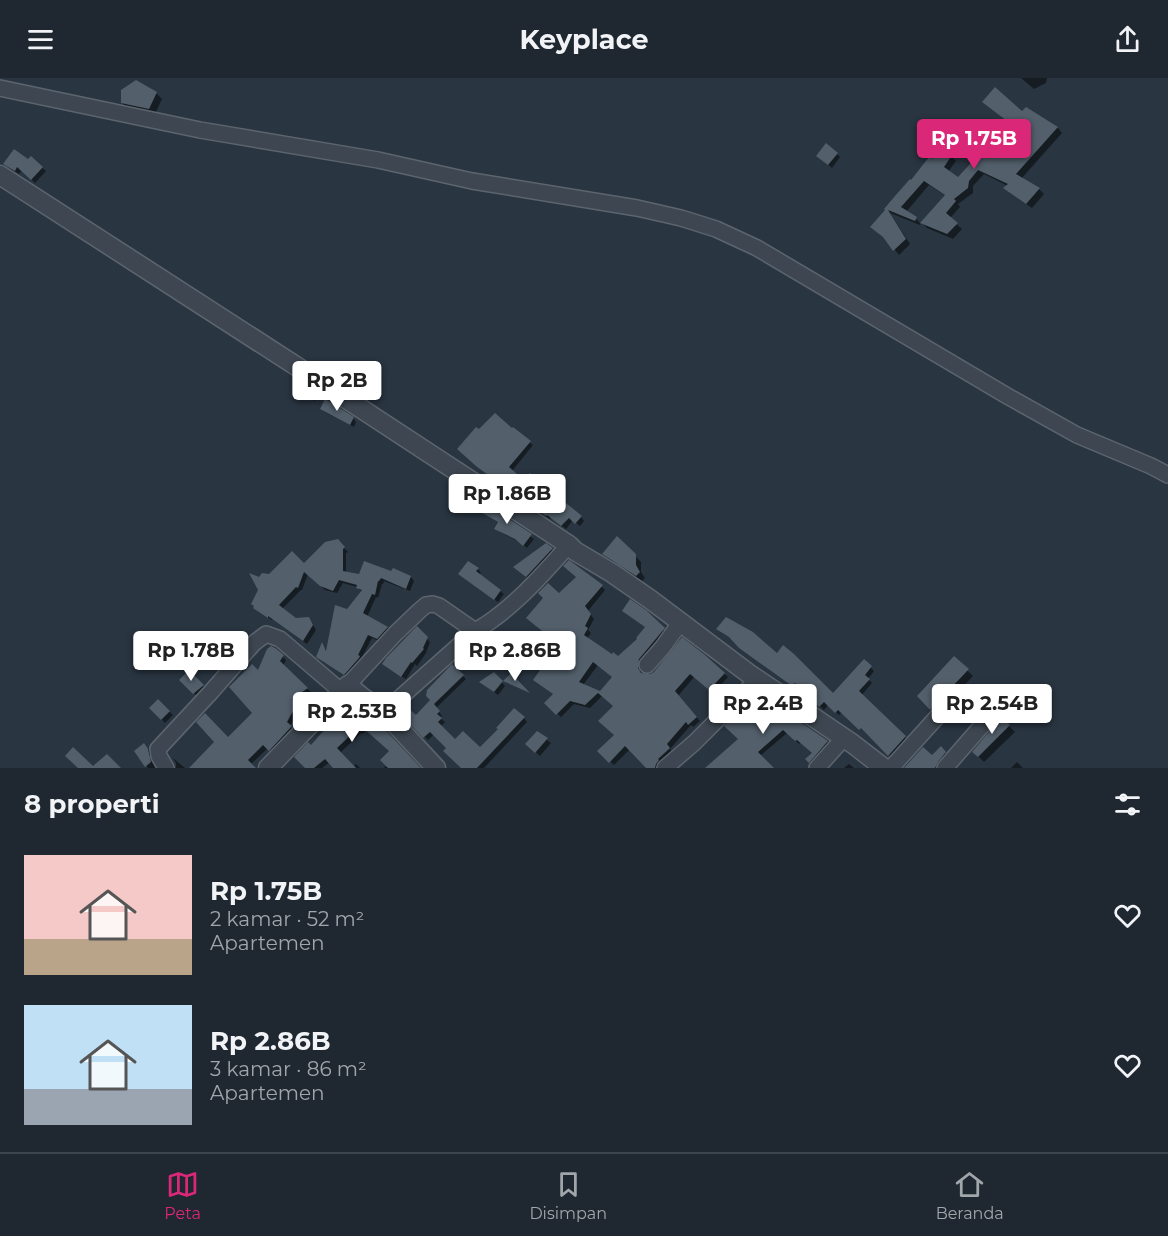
<!DOCTYPE html>
<html lang="id">
<head>
<meta charset="utf-8">
<style>
  :root { --surface:#1f2831; --page:#273039; --text:#f1f3f6; --muted:#a1a6ab; --line:#3c444d; --accent:#db2777 }
  body { margin:0; font-family:Montserrat,sans-serif; background:var(--page); color:var(--text); height:100vh; display:flex; flex-direction:column; font-size:22px; white-space:nowrap }
  * { box-sizing:border-box; margin:0 }
  p { font-size:20px; color:var(--muted) }
  .icon { flex:none; width:33px; height:33px; fill:none; stroke:currentColor; stroke-width:2; stroke-linecap:round; stroke-linejoin:round }
  .map { position:relative; height:690px; overflow:hidden }
  .details { display:flex; flex-direction:column; background:var(--surface); flex:1 }
  .details>* { flex:none }
  .price { position:absolute; translate:-50% -51px; padding:0 14px; border-radius:6px; background:#fff; color:#222; font-size:20px; line-height:39px; filter:drop-shadow(0 2px 3px #0008) }
  .price::after { content:''; position:absolute; left:50%; top:36px; width:18px; height:14px; margin-left:-9px; background:inherit; clip-path:polygon(0 0,100% 0,50% 100%) }
  .price.selected { background:var(--accent); color:#fff }
  ul { padding:0; list-style:none }
  li { display:flex; align-items:center; gap:18px; height:150px; padding:0 24px }
  li span { display:grid; place-items:center; flex:none; width:168px; height:120px; border-radius:0px; color:#555 }
  li>.icon { margin-inline-start:auto }
  span .icon { width:72px; height:72px; fill:#fffc; stroke-width:1 }
  li b { font-size:26px }
  h2 { display:flex; justify-content:space-between; align-items:center; height:72px; padding:0 24px; font-size:26px }
  header { display:flex; justify-content:space-between; align-items:center; height:78px; padding:0 24px; background:var(--surface); font-size:27px; font-weight:700 }
  .tab-bar { display:flex; justify-content:space-around; align-items:center; height:84px; border-top:2px solid var(--line); background:var(--surface); font-size:16px; color:var(--muted) }
  .tab-bar a { display:grid; justify-items:center; gap:3px }
  .tab-bar .selected { color:var(--accent) }
  .map>svg:first-child { display:block }
  .shadow { fill:#0007; fill-rule:evenodd }
  .building { fill:#53606c; fill-rule:evenodd }
  .lines { fill:none; stroke-linecap:round; stroke-linejoin:round }
  .minor-casing { stroke:#5c656e; stroke-width:18 }
  .tertiary-casing { stroke:#5c656e; stroke-width:21 }
  .minor { stroke:#3e4751; stroke-width:15 }
  .tertiary { stroke:#3e4751; stroke-width:18 }
</style>
</head>
<body>
<header><svg class="icon" aria-label="menu" viewBox="0 0 24 24"><path d="M4 6h16M4 12h16M4 18h16"/></svg>Keyplace<svg class="icon" aria-label="share" viewBox="0 0 24 24"><path d="M12 15V3M7 8l5-5 5 5M5 13v7h14v-7"/></svg></header>
<div class="map">
<svg width="1168" height="690" viewBox="0 0 1168 690">
  <rect width="100%" height="100%" fill="#293541"/>
  <path class="shadow" d="M1021 0H1047L1046 5 1034 11Z
    M156 15 162 21 155 36 128 31 122 25Z
    M1026 31 1058 50 1062 55 1021 101 1039 111 1044 116 1032 130 1010 115 1008 108 984 96 973 108V115L958 126 960 129 950 140 962 151 953 161 927 150 922 145 946 118 929 107 906 134 916 141 921 146 920 147 890 135 910 166 899 177 886 160 872 149 911 104 932 83 951 78 956 83 948 94 958 101 986 77Z
    M837 76 840 79 832 90 822 81Z
    M31 80 46 93 35 105 22 92 19 96 5 86 28 83Z
    M298 313 314 315 317 319 315 323 302 316Z
    M322 331 353 340 356 344 354 349 325 334Z
    M512 352 533 367 512 393 524 404 530 398 544 410 539 417 560 434 581 439 584 443 580 448 573 442 566 451 551 439 550 441 525 425 514 415 513 417 505 411 479 353Z
    M485 427 534 461 527 470 520 464 500 454 496 450 499 445 481 433Z
    M617 460 641 484V494L645 500 642 503 610 482 604 476Z
    M337 463 348 474 346 475V495L360 498 392 495 411 499 414 503 410 513 384 503 383 506H382L378 520 376 519 367 539 388 550 391 553 381 564 372 560 361 581 363 583 349 599 322 583V567L328 574 348 533 362 514 357 509 343 505 337 515 325 512 308 496 302 512H301L282 531 296 541H308L312 545 316 552 307 566 273 541 272 542 259 533 260 512 259 501 304 487Z
    M546 467 556 475 530 502 519 493Z
    M478 491 481 495 479 497 504 516 498 524 464 499Z
    M602 509 605 512 588 533 594 541 588 552 591 555 587 561 619 580 639 561 647 550 645 533 667 555 643 585 641 594 642 596 650 598 704 578 728 599 714 615 695 598 678 618 700 643 693 649 691 647 670 671 672 674 659 690H648L630 671 614 687 599 673 616 657 615 628 603 617 590 630 574 626 561 639 546 625 555 616 542 592 548 558 559 517ZM598 587 614 600 600 614 583 607Z
    M417 550 430 564 426 575 417 588 415 586 406 601 388 590Z
    M721 554 777 577 833 617 864 583 874 593 868 601 872 605 861 618 909 663 892 680 847 636 842 634 839 637 828 627 824 632 799 607 796 611 744 573 734 562Z
    M482 563 492 576 484 584 473 572Z
    M274 571 286 582 283 588 311 614 295 625 300 631 290 648 295 653 273 675 268 670 250 687 254 690H191L228 661 254 635 259 595Z
    M954 580 973 598 937 636 919 618Z
    M453 588 466 601 436 630 442 638 440 640 445 644 440 649 455 663 480 671 524 640 527 644 484 690H463L448 670 434 656 428 662 401 634 417 639 432 622Z
    M189 594 206 611 198 619 181 602Z
    M494 596 505 608 498 617 485 607Z
    M758 617 831 667 813 687 807 681 814 675 801 664 799 666 787 655 760 678 772 690H707L740 661Z
    M158 623 173 637 165 645 151 630Z
    M354 629 419 690H384L387 687 391 673 367 652 362 656 361 655 340 675 353 689 356 686 360 690H335L330 684 322 690H308L311 669Z
    M999 638 1015 654 984 684 974 674 995 650Z
    M537 655 551 665 540 678 527 666Z
    M148 671 152 676 155 690H148L136 674Z
    M944 674 949 678 940 690H906Z
    M173 680 185 690H176V685Z
    M1017 684 1023 690H1011Z
    M849 686 854 690H844Z"/>
  <path class="building" d="M136 2 157 14 149 31 121 25V12Z
    M995 9 1022 33 1026 29 1058 49 1016 96 1040 110 1026 126 1003 110 1008 106 978 92 969 103 968 110 954 121 956 123 946 135 958 145 947 156 920 145 945 117 924 103 901 129 917 139 915 143 888 132 906 161 893 173 883 159 870 149 885 132 884 131 895 118 910 101 911 102 929 79 932 81 941 68 952 77 944 89 958 99 982 73 986 75 1011 46 982 24Z
    M826 65 838 75 828 87 816 78Z
    M14 71 28 81 31 78 43 89 31 102 17 89 15 93 3 86Z
    M300 304 315 314 312 320 296 313Z
    M325 321 354 339 350 347 320 331Z
    M495 335 512 350 513 349 531 363 509 389 524 402 530 395 542 406 536 413 560 432 566 425 582 438 575 446 569 440 561 448 547 437 546 438 520 421 510 413 509 414 499 408 500 406 476 388 457 371 476 349 479 351Z
    M484 425 532 456 523 468 515 461 494 451 498 444 479 433Z
    M617 458 636 476V487L640 494 636 498 602 476Z
    M338 461 345 469 343 471V493L359 496 364 483 391 493 393 490 411 498 406 511 381 500 379 503H378L375 517 372 516 363 535 388 549 377 561 368 557 358 577 360 578 359 580 344 597 316 579 322 564 326 573 335 527 347 531 362 512 356 510 357 507 339 502 333 513 320 508 304 494 298 510 296 509 279 527 296 540 309 539 313 547 303 563 268 538V540L253 530 254 528 251 526 258 512 249 495 259 499 262 495 269 496 292 473 304 485 325 464Z
    M546 465 553 470 526 499 513 489Z
    M569 482 603 507 585 528 591 536 585 548 588 550 584 557 612 576 613 574 618 578 637 561 636 560 645 549 622 533 630 521 646 532 665 550 639 581 638 590 641 595 650 596 654 594 682 559 705 577 725 595 709 612 690 596 675 613 697 639 688 647 686 644 667 666 670 670 658 681 659 682 656 686 655 690H646L625 668 609 685 597 673 614 657 598 643 613 628 598 615 585 627 570 623 556 637 544 625 553 616 533 602 540 592 528 577 547 557 526 540 543 520 538 515 548 505 559 515 576 499 563 488ZM593 584 612 599 600 613 579 604Z
    M468 483 479 490 476 493 501 512 494 522 458 496Z
    M726 539 753 554 777 575 783 567 794 576 833 615 864 581 872 588 865 597 870 601 859 613 906 658 888 678 861 650 859 652 838 632 835 635 824 624 819 629 795 605 792 608 739 570 729 559 716 551Z
    M417 548 428 559 423 570 424 571 412 585 411 584 401 599 382 586 386 580Z
    M482 561 489 572 479 582 470 572Z
    M271 568 275 570 284 577 280 583 308 610 292 621 297 626 287 644 292 648 269 673 263 667 248 682 256 690H189L214 664 196 644 205 635 228 659 252 635 229 609 252 586 258 592 267 571Z
    M954 578 969 591 930 632 917 618Z
    M452 586 464 597 434 626 440 633 437 636 442 640 438 644 455 661 463 653 480 669 498 651 496 650 514 630 525 639 477 690H461L443 673 446 670 430 654 423 660 399 634 406 628 416 637 430 622 426 618 427 612Z
    M189 592 204 607 193 616 179 602Z
    M494 594 503 603 494 614 479 604Z
    M511 595 530 615 503 603Z
    M758 615 828 663 809 685 805 681 812 675 797 662 795 663 783 652 758 674 774 690H705L738 661 724 648Z
    M158 621 170 633 161 642 149 630Z
    M354 627 377 643 421 690H388L380 682 389 673 362 649 357 654 356 652 337 670 356 690H333L325 681 314 690H305L294 679 308 664 311 667 326 650 324 648 338 633 342 638Z
    M999 636 1010 647 978 679 972 674 993 649 996 644 995 640Z
    M537 653 548 660 535 675 525 666Z
    M144 665 148 671 151 684 145 689 134 673Z
    M941 668 946 674 938 684 935 690H904L923 669 932 677Z
    M73 669 93 688 107 676 121 690H78L65 678Z"/>
  <g class="lines">
    <defs>
      <path id="minor" d="M0 10 200 52 378 82 472 103 637 130 681 140 716 151 757 170 1009 319 1077 357 1151 388 1168 397
        M647 587 662 570 681 544
        M348 607 395 556 419 533 426 527 433 526 439 528 475 553
        M384 634 475 553C512 532 541 498 569 467
        M166 690 159 678 158 671 211 614 254 565 266 556 280 561 342 614
        M665 690 694 665 758 601
        M817 690 844 660
        M891 690 955 619
        M945 690 986 643"/>
      <path id="tertiary" d="M0 97 293 286 569 467 575 473 612 495 651 522 748 595 853 666 884 690
        M268 690 348 607 362 619 384 634 436 690"/>
    </defs>
    <use href="#minor" class="minor-casing"/>
    <use href="#tertiary" class="tertiary-casing"/>
    <use href="#minor" class="minor"/>
    <use href="#tertiary" class="tertiary"/>
  </g>
</svg>
<b class="price selected" style="left:974px;top:92px">Rp 1.75B</b>
<b class="price" style="left:337px;top:334px">Rp 2B</b>
<b class="price" style="left:507px;top:447px">Rp 1.86B</b>
<b class="price" style="left:191px;top:604px">Rp 1.78B</b>
<b class="price" style="left:515px;top:604px">Rp 2.86B</b>
<b class="price" style="left:763px;top:657px">Rp 2.4B</b>
<b class="price" style="left:992px;top:657px">Rp 2.54B</b>
<b class="price" style="left:352px;top:665px">Rp 2.53B</b>
</div>
<section class="details">
<h2>8 properti<svg class="icon" aria-label="filters" viewBox="0 0 24 24"><path d="M4 7h16M4 17h16"/><circle cx="9" cy="7" r="2"/><circle cx="15" cy="17" r="2"/></svg></h2>
<ul>
<li><span style="background:linear-gradient(#f6c9c9 70%,#b9a48a 0)"><svg class="icon" aria-label="home" viewBox="0 0 24 24"><path d="M3 11l9-7 9 7M6 9v11h12V9"/></svg></span><div><b>Rp 1.75B</b><p>2 kamar · 52 m²</p><p>Apartemen</p></div><svg class="icon" aria-label="heart" viewBox="0 0 24 24"><path d="M12 20l-8-8c-3-5 5-10 8-4 3-6 11-1 8 4z"/></svg></li>
<li><span style="background:linear-gradient(#bfe0f5 70%,#9aa5b1 0)"><svg class="icon" aria-label="home" viewBox="0 0 24 24"><path d="M3 11l9-7 9 7M6 9v11h12V9"/></svg></span><div><b>Rp 2.86B</b><p>3 kamar · 86 m²</p><p>Apartemen</p></div><svg class="icon" aria-label="heart" viewBox="0 0 24 24"><path d="M12 20l-8-8c-3-5 5-10 8-4 3-6 11-1 8 4z"/></svg></li>
</ul>
</section>
<nav class="tab-bar">
<a class="selected"><svg class="icon" aria-label="map" viewBox="0 0 24 24"><path d="M3 6l6-2 6 2 6-2v14l-6 2-6-2-6 2zM9 4v14M15 6v14"/></svg>Peta</a>
<a><svg class="icon" aria-label="saved" viewBox="0 0 24 24"><path d="M7 4h10v16l-5-4-5 4z"/></svg>Disimpan</a>
<a><svg class="icon" aria-label="home" viewBox="0 0 24 24"><path d="M3 11l9-7 9 7M6 9v11h12V9"/></svg>Beranda</a>
</nav>
</body>
</html>
